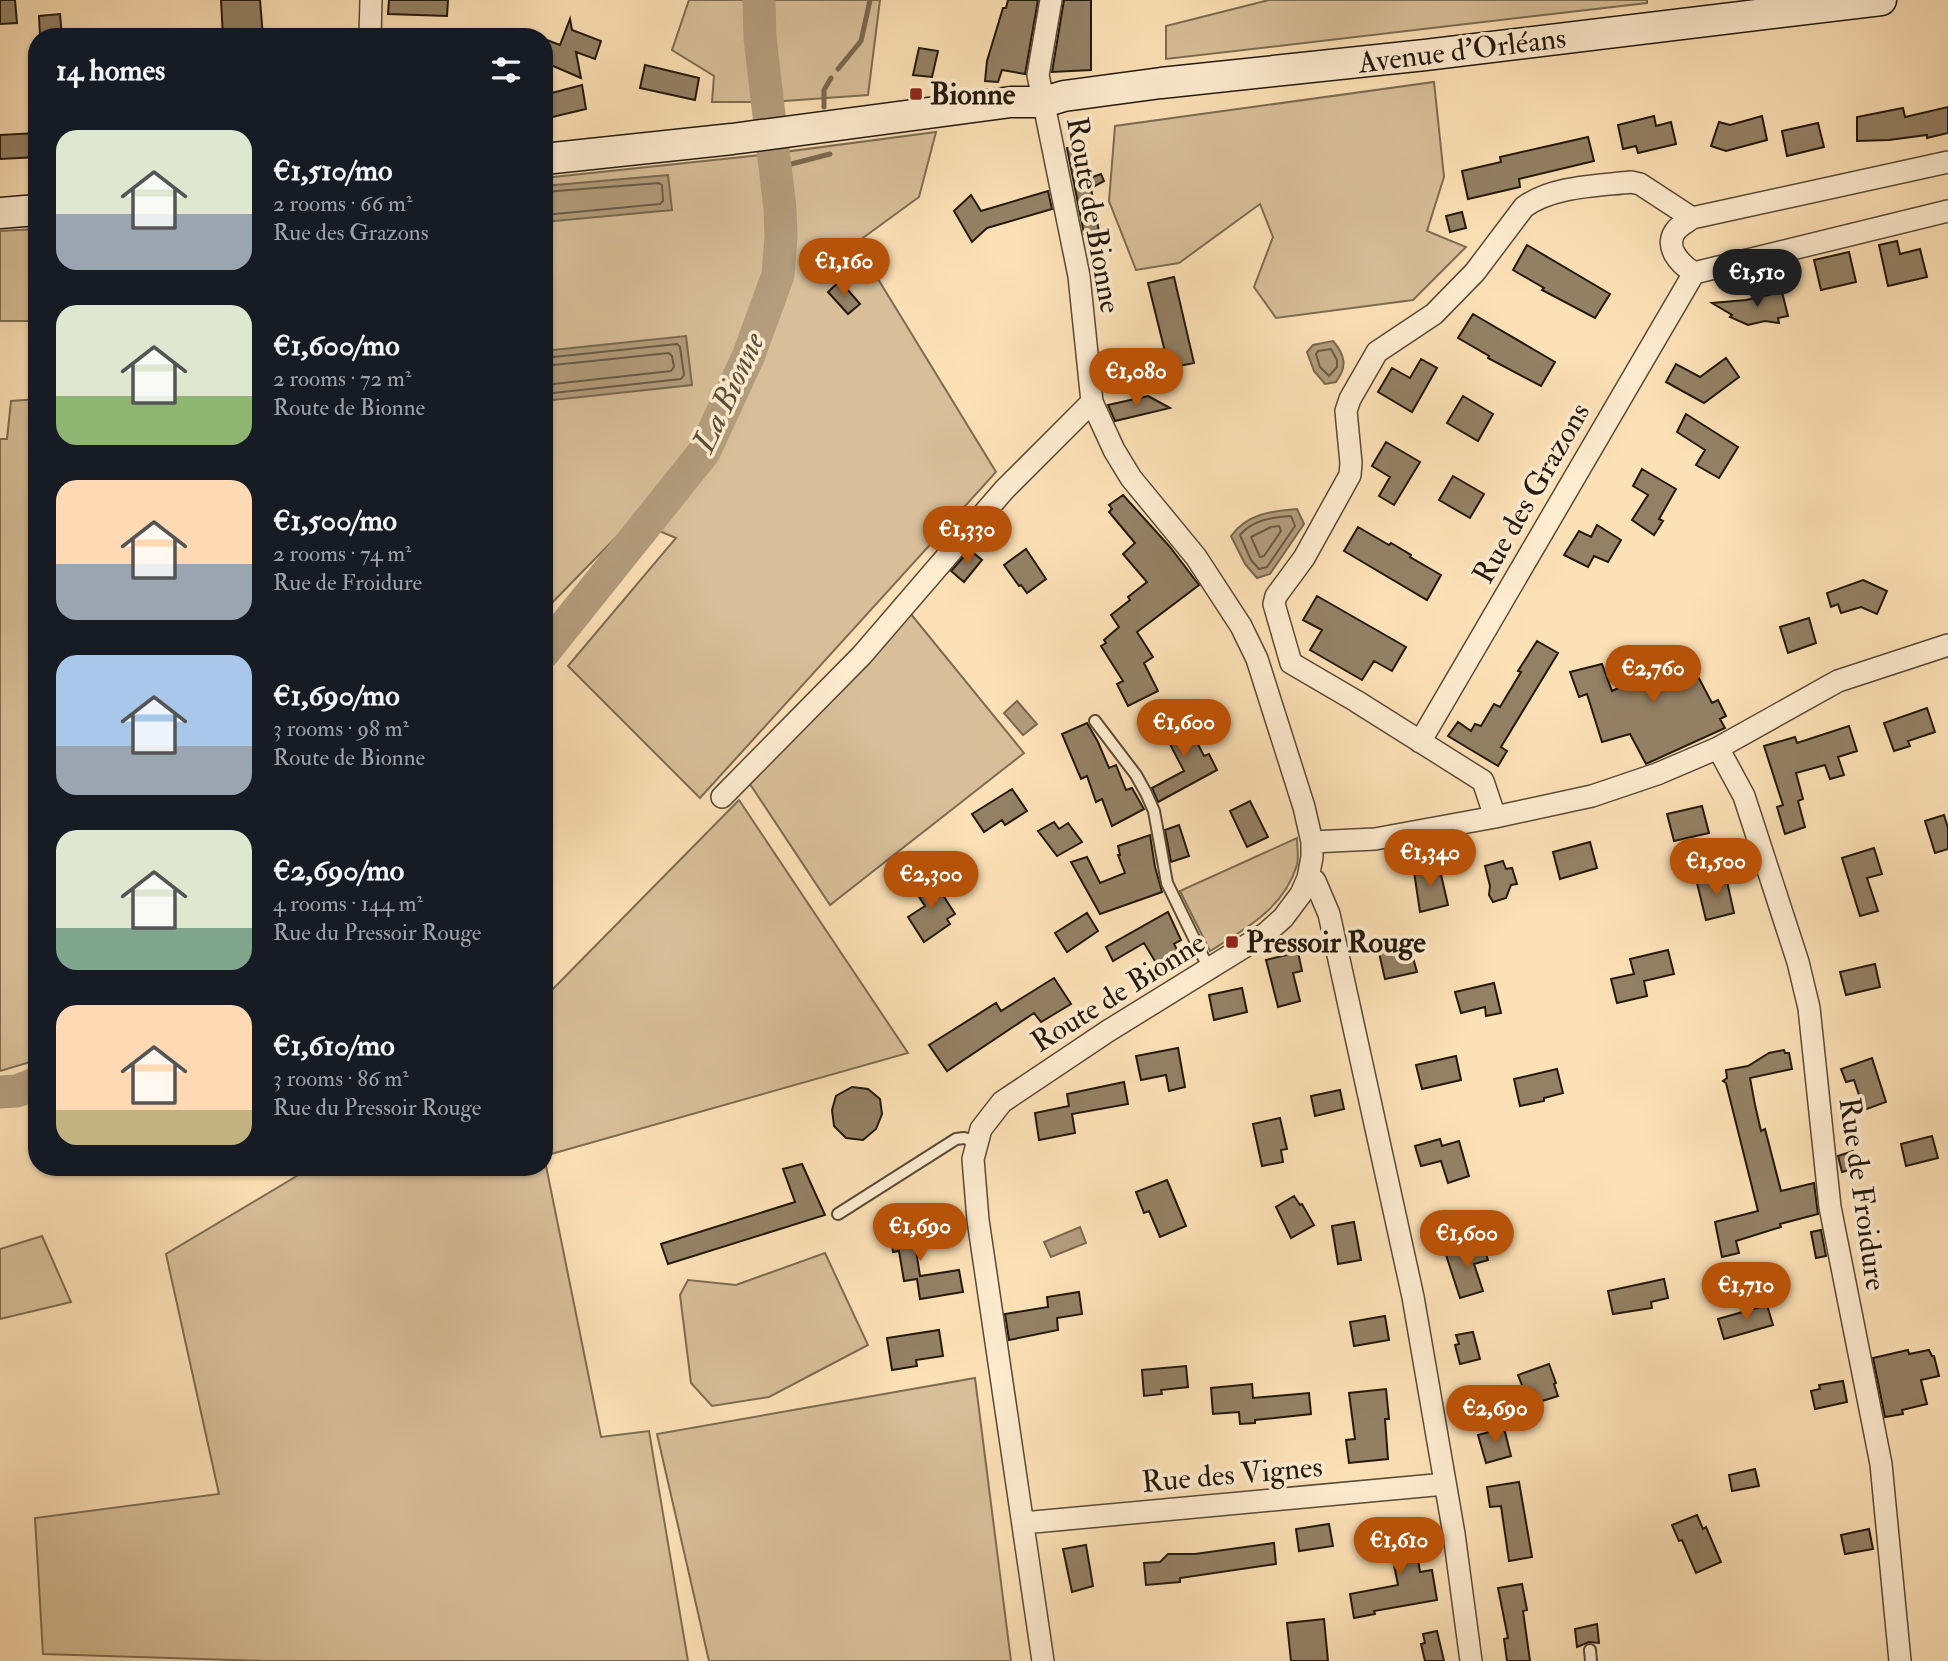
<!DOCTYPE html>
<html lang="en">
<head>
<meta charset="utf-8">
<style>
  :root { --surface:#171b24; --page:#20242c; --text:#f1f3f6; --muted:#9ea1a6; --accent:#b45309 }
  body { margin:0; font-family:"IM FELL Double Pica",serif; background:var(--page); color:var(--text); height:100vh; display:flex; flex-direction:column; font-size:26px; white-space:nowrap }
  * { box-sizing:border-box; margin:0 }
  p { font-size:23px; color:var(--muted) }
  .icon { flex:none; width:38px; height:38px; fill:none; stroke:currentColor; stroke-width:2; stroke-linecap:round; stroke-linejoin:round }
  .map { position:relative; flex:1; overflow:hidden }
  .sheet { position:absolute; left:28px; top:28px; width:525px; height:1148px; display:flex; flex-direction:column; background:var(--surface); border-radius:28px; box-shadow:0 2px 5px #0004 }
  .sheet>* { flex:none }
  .price { position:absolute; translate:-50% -60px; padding:0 16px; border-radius:24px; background:var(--accent); color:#fff; font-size:23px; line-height:46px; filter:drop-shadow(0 2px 4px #0008) }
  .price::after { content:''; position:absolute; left:50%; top:42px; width:21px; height:16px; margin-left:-10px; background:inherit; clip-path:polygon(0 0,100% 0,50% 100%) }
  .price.active { background:#222; color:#fff }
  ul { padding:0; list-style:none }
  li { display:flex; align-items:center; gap:21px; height:175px; padding:0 28px }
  li span { display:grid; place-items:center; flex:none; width:196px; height:140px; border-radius:21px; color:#555 }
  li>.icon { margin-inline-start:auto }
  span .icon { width:84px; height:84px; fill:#fffc; stroke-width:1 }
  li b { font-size:30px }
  h2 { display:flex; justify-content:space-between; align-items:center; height:84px; padding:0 28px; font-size:30px }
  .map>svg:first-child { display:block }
  .green { fill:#d8bf99; stroke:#7d6c53; stroke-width:2 }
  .water { fill:#b39d7d; stroke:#796850; stroke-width:2 }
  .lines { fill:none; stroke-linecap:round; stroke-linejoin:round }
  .shore { stroke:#6a5a45; stroke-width:2 }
  .stream { stroke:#796850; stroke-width:5 }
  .river { stroke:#b39d7d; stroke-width:33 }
  .building { fill:#948165; stroke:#22180d; stroke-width:2 }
  .lane-casing { stroke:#594a37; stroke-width:14 }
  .street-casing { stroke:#594a37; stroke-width:24 }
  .secondary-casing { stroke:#22180d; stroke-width:33 }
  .lane { stroke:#feecd0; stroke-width:10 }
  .street { stroke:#feecd0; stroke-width:21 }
  .secondary { stroke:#feecd0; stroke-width:30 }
  .poi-dot { fill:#8f2418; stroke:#feecd0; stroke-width:2.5 }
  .labels { text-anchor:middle; stroke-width:7; stroke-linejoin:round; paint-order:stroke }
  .street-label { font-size:30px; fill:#22180d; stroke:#feecd0 }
  .poi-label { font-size:30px; font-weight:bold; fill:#22180d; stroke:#feecd0; text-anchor:start }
  .water-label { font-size:32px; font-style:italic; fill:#5c4d3a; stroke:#feecd0 }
</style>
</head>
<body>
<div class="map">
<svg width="1948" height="1661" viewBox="0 0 1948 1661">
  <rect width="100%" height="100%" fill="#fde1b6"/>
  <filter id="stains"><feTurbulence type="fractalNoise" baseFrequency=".00286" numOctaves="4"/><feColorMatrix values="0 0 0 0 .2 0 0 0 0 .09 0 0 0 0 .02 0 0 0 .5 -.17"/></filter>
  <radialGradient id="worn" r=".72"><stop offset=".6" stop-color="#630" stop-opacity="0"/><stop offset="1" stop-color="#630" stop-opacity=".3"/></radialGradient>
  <path class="green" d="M689 0H880L868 95 770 102H712L714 76 672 50Z
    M1269 0H1647V3L1166 59V26Z
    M1434 82 1444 177 1427 231 1466 247 1413 300 1276 318 1254 287 1273 237 1260 204 1179 263 1136 270 1109 201 1115 126Z
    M936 132 919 197 856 243 996 472 700 798 568 666 676 538 633 520 544 611V178L761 155Z
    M37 229V321H0V231Z
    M37 399V1060L0 1071V439H7L11 401Z
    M906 608 1024 753 830 905 748 781Z
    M739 800 908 1053 544 1156 601 1437 649 1431 688 1661H266L43 1654 35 1518 219 1494 166 1254 312 1167H544V998Z
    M1297 838C1297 846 1299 857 1297 865 1284 908 1246 929 1210 951L1180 891Z
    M42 1236 71 1302 0 1319V1249Z
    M825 1253 868 1345 769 1397 712 1406 691 1383 680 1295 688 1280 736 1285Z
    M975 1378 1011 1661H709L657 1434Z"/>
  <path class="water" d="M668 175 672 210 544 222V186Z
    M686 336 692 385 544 401V351Z
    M1333 341C1346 356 1347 367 1336 382L1325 384 1314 371 1307 352 1313 345Z
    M1297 509 1304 524 1270 574 1257 578 1245 564 1231 536C1247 514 1271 511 1297 509Z
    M1017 701 1037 724 1023 735 1004 713Z
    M1080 1227 1086 1243 1051 1257 1044 1242Z"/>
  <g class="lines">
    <path class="shore" d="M544 192 659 183 662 185 663 201 660 204 544 215
      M1331 349 1337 360V367L1329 376 1320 367 1316 354 1318 351Z
      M544 358 677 344 680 347 684 375 681 379 544 394
      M544 366 669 353 672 356 674 367 671 371 544 385
      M1291 516 1295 526 1267 567 1259 569 1251 560 1240 535C1252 520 1273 517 1291 516Z
      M1279 526 1281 531 1264 556 1260 557 1251 537 1271 527Z"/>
    <path class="stream" d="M838 69 861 41 870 0
      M824 107V90L831 78
      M776 168 830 154"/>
    <path class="river" d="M544 652 704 452 748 357 778 275 781 236 780 209 760 38 759 0
      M0 1092 17 1091 37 1083"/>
  </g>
  <path class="building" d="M0 0H15L17 23 0 24Z
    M221 0H260L263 37H223Z
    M389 0H448L447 16 388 14Z
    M1008 0H1038L1025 74 1002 70 998 82 985 81 987 61 1003 8H1006Z
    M1064 0H1091V70L1052 72Z
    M60 14 62 37H40L39 16Z
    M570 19 572 30 601 41 595 59 576 52 581 78 544 62V39L560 45Z
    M919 48 938 51 932 77 913 75Z
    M645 65 699 78 695 100 640 88Z
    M582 85 586 109 544 119V95Z
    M1948 107V133L1927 138V135L1889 140 1857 141V117L1903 108 1905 117Z
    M1654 116 1656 126 1671 122 1676 144 1638 153 1636 146 1623 149 1618 125Z
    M1762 116 1767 140 1726 151 1711 146 1719 122 1730 125Z
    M1818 123 1824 147 1787 156 1782 131Z
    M37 133V157L0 159V135Z
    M1588 137 1594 161 1519 179 1520 187 1468 199 1462 171 1501 162 1500 157Z
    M1084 146 1090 178 1101 174 1104 181 1091 188 1099 232 1084 234 1067 148Z
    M1048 191 1052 209 987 228 972 242 954 211 971 195 981 211Z
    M1462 212 1466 228 1450 232 1446 216Z
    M1897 241 1900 254 1920 249 1927 277 1888 286 1879 245Z
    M1527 245 1610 294 1595 318 1542 290 1544 288 1513 270Z
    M1849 252 1856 282 1821 290 1814 260Z
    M1174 277 1194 363 1169 368 1148 283Z
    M840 281 860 304 848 314 828 292Z
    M1782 292 1788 316 1778 318 1779 323 1765 321 1748 325 1730 317 1732 315 1712 303 1746 300Z
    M1473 314 1555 362 1541 386 1488 358 1489 356 1458 338Z
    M1726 358 1739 377 1704 403 1666 382 1676 364 1700 377Z
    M1421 359 1437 368 1412 412 1378 392 1392 368 1410 378Z
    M1148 396 1170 408 1115 421 1108 405Z
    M1463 396 1493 414 1478 441 1447 423Z
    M1686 414 1738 447 1719 478 1696 465 1705 450 1677 432Z
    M1386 442 1420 462 1394 505 1379 496 1390 477 1372 466Z
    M1642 469 1676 489 1659 519 1663 521 1654 535 1632 520 1648 495 1633 486Z
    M1453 476 1484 494 1470 518 1439 500Z
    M1123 495 1170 547 1199 585 1137 632 1153 657 1144 663 1158 691 1128 706 1117 684 1123 681 1101 646 1106 643 1104 640 1119 627 1111 615 1130 600 1128 597 1147 582 1123 554 1135 543 1109 512 1112 509 1109 505Z
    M1597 525 1621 540 1608 562 1594 556 1588 567 1564 555 1579 531 1591 537Z
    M1358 527 1389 545 1391 543 1411 555 1410 557 1441 575 1427 600 1344 551Z
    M1026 549 1046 579 1027 593 1021 585 1019 586 1004 565Z
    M970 550 982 560 964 582 951 571Z
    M1863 580 1887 591 1877 614 1861 607 1841 613 1838 604 1831 607 1827 593Z
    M1317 596 1406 647 1392 671 1374 661 1362 680 1310 650 1322 630 1303 620Z
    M1809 618 1816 643 1788 653 1780 627Z
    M1537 641 1558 653 1501 747 1507 751 1498 766 1448 736 1458 722 1471 731 1475 724 1481 726 1494 704 1500 707 1521 672 1518 671Z
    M1663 648 1669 658 1684 650 1712 703 1718 700 1726 716 1720 719 1725 728 1646 764 1630 734 1602 742 1587 694 1579 697 1570 672 1602 664 1612 691 1641 677 1636 662Z
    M1927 708 1935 732 1908 741 1910 746 1894 751 1884 723Z
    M1183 715 1204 756 1209 754 1217 770 1158 802 1152 788 1184 771 1161 727Z
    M1087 723 1098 742 1109 768 1116 765 1126 790 1132 788 1144 809 1112 826 1102 799 1096 802 1087 776 1081 779 1062 734Z
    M1849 726 1857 751 1838 757 1844 775 1830 779 1825 765 1796 773 1803 799 1798 801 1805 827 1785 834 1777 807 1783 805 1764 746 1795 737 1797 743Z
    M1012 789 1027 811 1005 825 1002 820 984 832 972 814Z
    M1250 801 1268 837 1247 847 1230 811Z
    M1702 806 1709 833 1674 841 1667 814Z
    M1944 815 1948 828V849L1935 853 1925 821Z
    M1054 822 1059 829 1068 823 1082 842 1057 856 1038 831Z
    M1179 825 1189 856 1171 862 1165 830Z
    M1150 835 1155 867 1162 892 1100 914 1071 862 1087 857 1100 883 1125 873 1118 855H1120L1118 846Z
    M1590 842 1597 868 1560 879 1553 852Z
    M1874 848 1882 874 1867 878 1878 911 1860 916 1842 858Z
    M1503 861 1506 869 1512 868 1517 884 1511 885 1506 898 1493 902 1489 895 1490 886 1485 866Z
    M1439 866 1448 905 1420 912 1414 872Z
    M1726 877 1734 913 1706 920 1697 883Z
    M932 878 955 914 947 919 950 924 924 942 908 917 925 906 914 889Z
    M1168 912 1181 940 1174 944 1182 959 1161 971 1144 943 1113 961 1106 947Z
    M1087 913 1098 931 1067 952 1055 933Z
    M1410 947 1417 972 1385 979 1379 953Z
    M1668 950 1674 974 1644 981 1647 996 1617 1003 1611 979 1634 974 1630 959Z
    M1298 952 1302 971 1293 973 1300 1001 1278 1007 1266 960Z
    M1875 964 1880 987 1846 995 1840 972Z
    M1054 978 1071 1004 1041 1022 1034 1013 947 1071 929 1045 996 1003 1001 1011Z
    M1494 983 1501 1013 1486 1016 1485 1007 1461 1013 1455 992Z
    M1242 988 1247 1012 1214 1020 1209 995Z
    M1178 1048 1185 1087 1169 1091 1166 1075 1141 1080 1136 1056Z
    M1784 1050 1785 1053H1789L1792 1069 1750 1078 1755 1105 1761 1131 1765 1129 1781 1191 1814 1183 1818 1214 1780 1224 1781 1227 1736 1241 1739 1253 1722 1257 1715 1222 1758 1211 1726 1083 1723 1081 1727 1078 1726 1070 1748 1066 1769 1053Z
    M1456 1056 1461 1080 1422 1089 1416 1065Z
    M1872 1058 1886 1102 1864 1110 1854 1080 1846 1082 1841 1069Z
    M1557 1069 1563 1093 1544 1098V1101L1520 1106 1514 1079Z
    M1124 1082 1128 1104 1072 1114 1075 1133 1039 1140 1035 1113 1069 1106 1067 1094Z
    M852 1087 868 1089 880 1099 882 1114 876 1129 863 1140 846 1138 834 1126 832 1110 836 1096Z
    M1340 1090 1344 1109 1315 1116 1311 1096Z
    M1280 1118 1287 1149 1281 1150 1283 1162 1262 1166 1253 1124Z
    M1932 1136 1938 1158 1906 1166 1901 1144Z
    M1440 1139 1442 1146 1459 1141 1469 1176 1448 1183 1441 1161 1421 1166 1415 1146Z
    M1853 1151 1858 1168 1842 1172 1838 1156Z
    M802 1164 825 1215 668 1264 661 1244 795 1202 783 1169Z
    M1167 1180 1186 1226 1160 1237 1149 1211 1144 1213 1136 1192Z
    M1294 1196 1300 1205 1302 1204 1314 1225 1291 1238 1276 1207Z
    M911 1217 920 1276 959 1270 963 1292 920 1299 917 1279 904 1281 899 1251 893 1252 889 1220Z
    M1354 1222 1361 1260 1338 1264 1332 1226Z
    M1821 1230 1826 1256 1816 1258 1811 1232Z
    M1483 1244 1488 1260 1474 1264 1483 1291 1460 1298 1446 1255Z
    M1664 1279 1668 1298 1651 1302 1652 1308 1613 1314 1608 1291Z
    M1079 1292 1082 1314 1057 1318 1058 1330 1009 1340 1005 1314 1048 1307 1047 1297Z
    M1767 1305 1773 1325 1724 1339 1718 1319Z
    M1385 1316 1389 1340 1354 1346 1350 1322Z
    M939 1330 943 1356 916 1360 917 1366 892 1370 887 1338Z
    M1473 1332 1480 1359 1460 1364 1455 1345 1459 1344 1456 1335Z
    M1908 1350 1909 1354 1929 1350 1932 1356H1934L1939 1376 1921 1380 1927 1404 1902 1410 1903 1414 1885 1417 1873 1358Z
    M1549 1364 1556 1383 1554 1384 1558 1396 1539 1402 1534 1390 1525 1393 1518 1375Z
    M1186 1366 1188 1387 1161 1390 1162 1394 1144 1396 1142 1370Z
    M1843 1381 1847 1402 1815 1409 1811 1391 1820 1389 1819 1385Z
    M1252 1384 1253 1398 1309 1393 1311 1414 1255 1420V1423L1240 1424 1239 1412 1213 1414 1211 1388Z
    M1386 1389 1389 1419H1385L1388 1459 1349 1463 1346 1440 1355 1439 1349 1393Z
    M1504 1428 1511 1456 1486 1463 1478 1435Z
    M1755 1469 1759 1486 1732 1491 1729 1475Z
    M1519 1482 1532 1557 1509 1561 1501 1506 1490 1507 1487 1487Z
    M1697 1515 1703 1529 1706 1527 1721 1562 1696 1573 1682 1540 1679 1541 1672 1525Z
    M1412 1521 1420 1572 1432 1570 1437 1600 1374 1611 1375 1614 1354 1618 1350 1594 1398 1585 1386 1525Z
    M1329 1524 1333 1546 1299 1551 1296 1529Z
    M1869 1529 1873 1549 1845 1554 1841 1535Z
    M1274 1543 1276 1564 1180 1578V1582L1146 1585 1144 1563 1160 1562 1168 1554H1195Z
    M1086 1545 1093 1586 1072 1592 1063 1549Z
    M1522 1584 1527 1610 1523 1611 1530 1661H1507L1504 1639 1508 1638 1498 1588Z
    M1324 1619 1328 1661H1291L1287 1623Z
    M1597 1624 1599 1643 1589 1642 1577 1647 1575 1629Z
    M1437 1631 1444 1661H1425L1421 1644 1425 1643 1423 1634Z"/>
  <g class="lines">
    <defs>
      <path id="lane" d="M1095 721 1136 775 1146 793 1154 811 1167 883 1209 969
        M838 1214 956 1139 964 1138 977 1142
        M1590 1650 1591 1661"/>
      <path id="street" d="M370 37 371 0
        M1694 273C1680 264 1662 246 1677 229 1681 225 1687 222 1692 218L1948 162
        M1420 742 1694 273 1948 211
        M1718 748 1744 796 1798 962 1809 1008 1830 1207 1881 1464 1900 1661
        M722 797 862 655 1004 490 1092 402
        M1495 817 1483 781 1356 701 1291 663 1274 604 1276 596 1304 558 1350 475 1351 463 1346 411 1350 399 1377 352 1434 314 1475 272 1524 207C1553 186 1597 186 1631 182L1640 184 1692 218
        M1312 842 1375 839 1495 817 1592 796 1657 774 1718 748 1838 681 1948 645
        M1308 878 1315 881 1329 914 1413 1297 1454 1534 1471 1661
        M1023 1523 1445 1484
        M1043 1661 978 1220 973 1159 981 1129 1002 1102 1108 1031 1265 934 1283 918 1301 894 1308 878 1312 857V842L1304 807 1257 659 1241 626 1196 557 1131 478 1114 450 1092 402 1079 276 1038 75 1051 0"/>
      <path id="secondary" d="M544 159 732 139 1011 102H1044L1064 96 1161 83 1425 55 1881 0
        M0 213 37 210"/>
    </defs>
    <use href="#lane" class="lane-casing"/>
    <use href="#street" class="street-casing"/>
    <use href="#secondary" class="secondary-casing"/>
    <use href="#lane" class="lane"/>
    <use href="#street" class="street"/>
    <use href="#secondary" class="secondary"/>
  </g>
  <g class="poi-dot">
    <rect x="909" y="87" width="14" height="14" rx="3.5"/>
    <rect x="1225" y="935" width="14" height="14" rx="3.5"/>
  </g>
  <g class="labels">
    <g class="street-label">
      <text transform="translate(1462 50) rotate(-7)" y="10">Avenue d'Orléans</text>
      <text transform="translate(1094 215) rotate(80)" y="10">Route de Bionne</text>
      <text transform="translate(1531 493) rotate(-60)" y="10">Rue des Grazons</text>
      <text transform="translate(1118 992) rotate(-32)" y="10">Route de Bionne</text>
      <text transform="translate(1863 1194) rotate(82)" y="10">Rue de Froidure</text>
      <text transform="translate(1232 1474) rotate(-5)" y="10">Rue des Vignes</text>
    </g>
    <g class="poi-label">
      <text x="930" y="104">Bionne</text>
      <text x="1246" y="952">Pressoir Rouge</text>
    </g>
    <g class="water-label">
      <text transform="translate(728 392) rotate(-65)" y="11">La Bionne</text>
    </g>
  </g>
  <rect width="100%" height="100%" filter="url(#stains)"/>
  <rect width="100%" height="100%" fill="url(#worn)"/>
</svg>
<b class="price" style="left:844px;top:298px">€1,160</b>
<b class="price active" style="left:1757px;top:309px">€1,510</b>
<b class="price" style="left:1136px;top:408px">€1,080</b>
<b class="price" style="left:967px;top:566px">€1,330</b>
<b class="price" style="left:1653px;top:705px">€2,760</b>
<b class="price" style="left:1184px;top:759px">€1,600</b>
<b class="price" style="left:1430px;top:889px">€1,340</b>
<b class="price" style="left:1716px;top:898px">€1,500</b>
<b class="price" style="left:931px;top:911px">€2,300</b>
<b class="price" style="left:920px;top:1263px">€1,690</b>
<b class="price" style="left:1467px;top:1270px">€1,600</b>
<b class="price" style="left:1746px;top:1322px">€1,710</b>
<b class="price" style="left:1495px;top:1445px">€2,690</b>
<b class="price" style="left:1399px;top:1577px">€1,610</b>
<section class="sheet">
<h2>14 homes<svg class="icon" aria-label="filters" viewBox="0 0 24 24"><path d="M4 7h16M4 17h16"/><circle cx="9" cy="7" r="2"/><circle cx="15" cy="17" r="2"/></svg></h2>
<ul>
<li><span style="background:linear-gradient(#dfe7d0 60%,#9aa5b1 0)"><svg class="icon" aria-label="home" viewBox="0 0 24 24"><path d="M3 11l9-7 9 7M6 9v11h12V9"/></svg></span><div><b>€1,510/mo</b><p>2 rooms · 66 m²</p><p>Rue des Grazons</p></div></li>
<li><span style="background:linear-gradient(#dfe7d0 65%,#8fb573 0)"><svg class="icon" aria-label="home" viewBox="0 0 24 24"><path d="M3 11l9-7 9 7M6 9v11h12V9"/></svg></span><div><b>€1,600/mo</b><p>2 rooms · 72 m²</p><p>Route de Bionne</p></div></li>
<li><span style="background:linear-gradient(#ffd9b3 60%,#9aa5b1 0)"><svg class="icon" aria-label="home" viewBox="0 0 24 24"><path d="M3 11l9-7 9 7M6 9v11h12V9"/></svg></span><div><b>€1,500/mo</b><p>2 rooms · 74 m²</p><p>Rue de Froidure</p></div></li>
<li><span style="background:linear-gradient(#a9c7e8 65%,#9aa5b1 0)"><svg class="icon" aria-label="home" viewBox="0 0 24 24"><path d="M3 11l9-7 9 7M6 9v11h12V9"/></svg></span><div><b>€1,690/mo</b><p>3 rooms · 98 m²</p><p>Route de Bionne</p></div></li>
<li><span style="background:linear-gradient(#dfe7d0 70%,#7fa58c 0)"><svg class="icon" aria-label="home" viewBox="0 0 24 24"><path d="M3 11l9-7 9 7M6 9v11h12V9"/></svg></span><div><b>€2,690/mo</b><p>4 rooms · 144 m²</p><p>Rue du Pressoir Rouge</p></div></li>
<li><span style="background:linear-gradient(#ffd9b3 75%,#c2b280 0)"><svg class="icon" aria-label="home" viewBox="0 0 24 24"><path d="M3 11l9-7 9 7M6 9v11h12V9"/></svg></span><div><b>€1,610/mo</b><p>3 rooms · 86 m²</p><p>Rue du Pressoir Rouge</p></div></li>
</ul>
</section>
</div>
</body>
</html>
